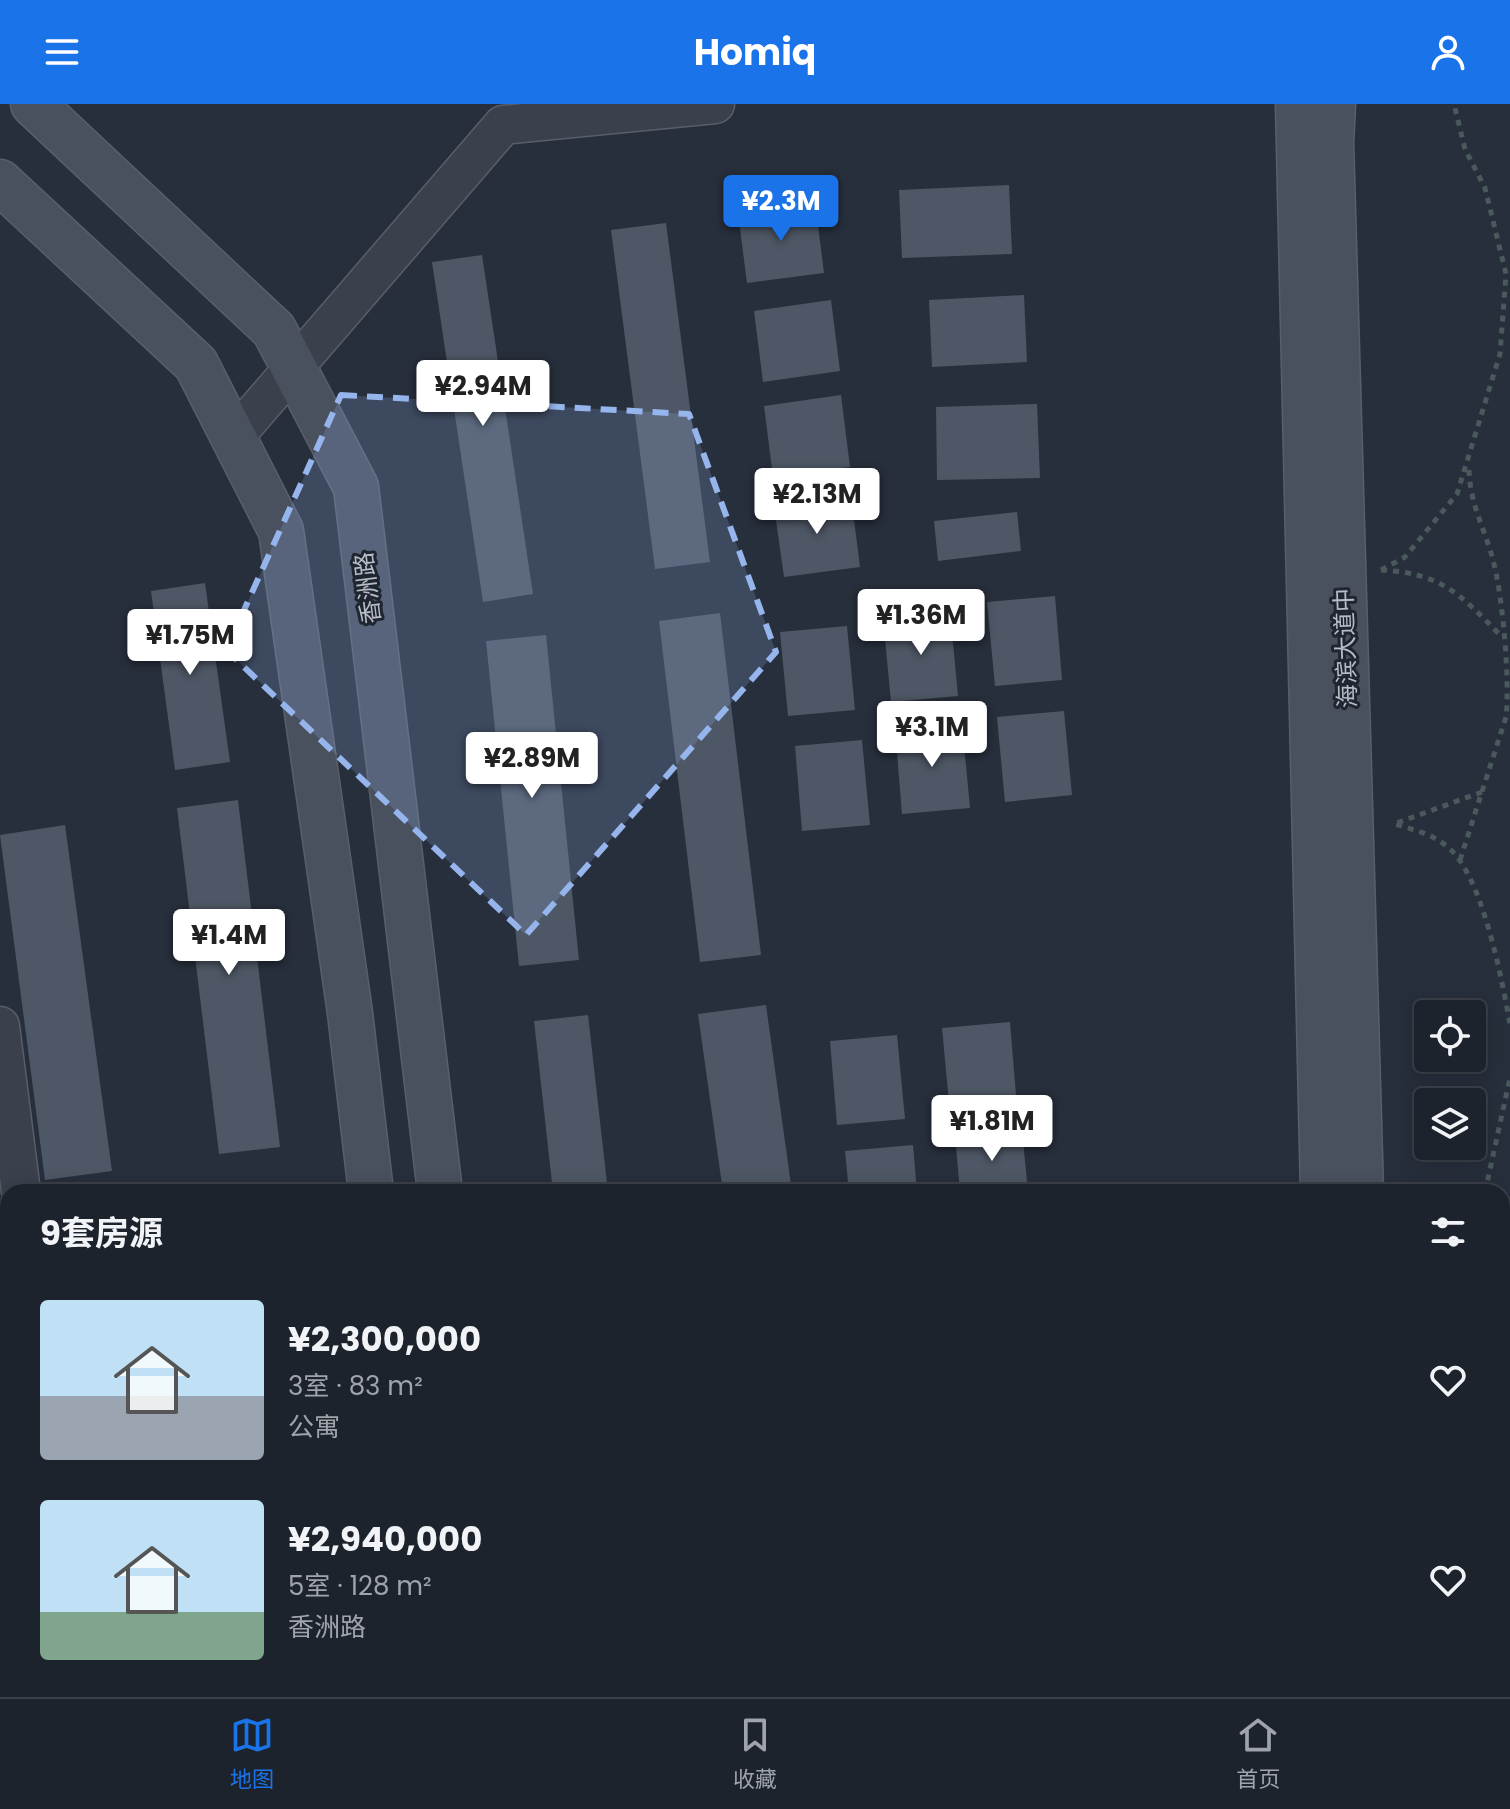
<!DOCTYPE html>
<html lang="zh">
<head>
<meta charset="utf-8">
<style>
  :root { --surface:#1d232d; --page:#2a2f39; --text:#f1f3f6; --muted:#a0a4aa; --line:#3b4049; --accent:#1a73e8 }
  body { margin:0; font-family:Poppins,"Noto Sans SC",sans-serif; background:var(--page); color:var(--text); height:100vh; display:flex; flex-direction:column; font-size:30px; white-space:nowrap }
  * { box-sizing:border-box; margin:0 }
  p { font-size:26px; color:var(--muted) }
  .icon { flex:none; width:44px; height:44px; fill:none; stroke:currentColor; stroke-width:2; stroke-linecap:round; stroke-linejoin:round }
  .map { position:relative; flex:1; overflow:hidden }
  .panel { position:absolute; left:0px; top:1080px; width:1510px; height:514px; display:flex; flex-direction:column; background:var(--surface); border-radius:24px 24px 0 0; box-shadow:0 4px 20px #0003,0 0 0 2px var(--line) }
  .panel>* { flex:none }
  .fabs { position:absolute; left:1414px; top:896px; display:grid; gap:16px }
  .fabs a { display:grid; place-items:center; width:72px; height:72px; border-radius:8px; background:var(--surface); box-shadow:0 4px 20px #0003,0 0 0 2px var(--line); font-size:40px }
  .price { position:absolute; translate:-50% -68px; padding:0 18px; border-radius:8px; background:#fff; color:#222; font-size:26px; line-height:52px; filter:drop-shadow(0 2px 4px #0008) }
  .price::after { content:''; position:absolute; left:50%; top:48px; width:24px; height:18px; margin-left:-12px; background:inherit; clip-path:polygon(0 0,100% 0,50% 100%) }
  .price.current { background:var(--accent); color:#fff }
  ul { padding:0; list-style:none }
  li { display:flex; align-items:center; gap:24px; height:200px; padding:0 40px }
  li span { display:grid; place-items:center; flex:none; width:224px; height:160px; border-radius:8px; color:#555 }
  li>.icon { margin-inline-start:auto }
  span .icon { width:96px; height:96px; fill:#fffc; stroke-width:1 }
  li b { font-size:34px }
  h2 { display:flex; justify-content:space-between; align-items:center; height:96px; padding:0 40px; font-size:34px }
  header { display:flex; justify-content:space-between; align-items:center; height:104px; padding:0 40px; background:var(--accent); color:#fff; font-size:36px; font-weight:700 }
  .tabs { display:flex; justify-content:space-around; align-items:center; height:112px; border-top:2px solid var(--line); background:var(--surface); font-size:22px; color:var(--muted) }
  .tabs a { display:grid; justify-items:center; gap:4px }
  .tabs .current { color:var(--accent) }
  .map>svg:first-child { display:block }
  .building { fill:#4e5765 }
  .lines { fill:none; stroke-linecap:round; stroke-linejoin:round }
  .minor-casing { stroke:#595f6a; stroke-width:41 }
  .secondary-casing { stroke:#595f6a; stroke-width:47 }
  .path { stroke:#49595c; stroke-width:5; stroke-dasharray:6 6; stroke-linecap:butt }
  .minor { stroke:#3b414c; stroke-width:38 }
  .secondary { stroke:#49515f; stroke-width:44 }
  .marked { fill:#96b5ed; fill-opacity:0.2; stroke:#96b5ed; stroke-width:6; stroke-dasharray:16 10; stroke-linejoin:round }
  .labels { text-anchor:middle; stroke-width:6; stroke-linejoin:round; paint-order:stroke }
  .street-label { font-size:24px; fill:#b7bdc7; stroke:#202631 }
</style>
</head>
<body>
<header><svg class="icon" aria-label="menu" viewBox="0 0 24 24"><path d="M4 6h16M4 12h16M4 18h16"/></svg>Homiq<svg class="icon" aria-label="person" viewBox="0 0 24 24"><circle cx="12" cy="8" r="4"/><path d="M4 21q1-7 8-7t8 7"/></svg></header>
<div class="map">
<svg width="1510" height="1593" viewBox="0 0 1510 1593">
  <rect width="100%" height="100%" fill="#272f3c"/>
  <path class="building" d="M1009 81 1012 150 902 154 899 86Z
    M815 98 824 169 747 179 738 109Z
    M666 119 710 458 655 465 611 126Z
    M482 151 533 490 483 498 432 158Z
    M1024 191 1027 258 932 263 929 196Z
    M831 196 840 267 763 278 754 207Z
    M841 291 850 363 773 373 764 302Z
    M1037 300 1040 374 937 376 936 303Z
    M851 392 860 463 784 473 774 402Z
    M1017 408 1021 447 938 457 934 417Z
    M205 479 230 658 175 666 151 487Z
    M1055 492 1062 576 995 582 987 498Z
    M950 507 958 592 891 598 883 514Z
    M720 509 761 851 700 858 659 517Z
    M847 522 855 606 788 612 780 528Z
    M546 531 579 856 519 862 486 537Z
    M1064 607 1072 691 1005 698 997 613Z
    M962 619 970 704 902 710 895 625Z
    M862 636 870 721 802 727 795 642Z
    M238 696 280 1043 219 1050 177 704Z
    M65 721 112 1067 45 1076 0 731Z
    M766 901 792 1088H723L698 910Z
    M588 911 608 1088H553L534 917Z
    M1010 918 1017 1003 950 1009 942 924Z
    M897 931 905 1015 837 1021 830 937Z
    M1022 1026 1028 1088H960L955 1032Z
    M913 1041 917 1088H849L845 1047Z
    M297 1082 298 1088H266V1086Z
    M0 1390H7L8 1475H0Z
    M39 1586H179V1593H40Z
    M295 1586H359V1593H295Z
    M656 1586H1105L1106 1593H650Z"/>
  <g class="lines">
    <defs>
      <path id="minor" d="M233 334 503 21 715 0
        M0 922 21 1088
        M0 1497H8"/>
      <path id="secondary" d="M33 0 274 226 356 383 440 1088
        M1298 0 1323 1088
        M1333 0 1331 38 1361 1088
        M0 78 196 260 281 427 350 909 371 1088
        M431 1586V1593
        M501 1586 502 1593
        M1335 1586V1593
        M1374 1586V1593"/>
    </defs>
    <use href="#minor" class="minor-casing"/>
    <use href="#secondary" class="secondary-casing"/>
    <path class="path" d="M1381 466 1405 453 1457 390 1500 250 1506 170 1485 84 1465 45 1454 0
      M1381 466C1442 469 1461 491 1502 533
      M1482 688 1394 720C1413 725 1435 731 1450 745 1483 775 1502 876 1510 920
      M1460 756 1506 613C1510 577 1503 496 1494 460 1486 426 1470 403 1469 365
      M1485 1088 1510 974"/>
    <use href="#minor" class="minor"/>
    <use href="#secondary" class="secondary"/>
  </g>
  <path class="marked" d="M341 291 689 310 776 548 526 831 226 546Z"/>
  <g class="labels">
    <g class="street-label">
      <text transform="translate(368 484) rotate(-97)" y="8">香洲路</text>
      <text transform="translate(1346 544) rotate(-92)" y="8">海滨大道中</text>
    </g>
  </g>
</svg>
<div class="fabs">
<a><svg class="icon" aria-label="locate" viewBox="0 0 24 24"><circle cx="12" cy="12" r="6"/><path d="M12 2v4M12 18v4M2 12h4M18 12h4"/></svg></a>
<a><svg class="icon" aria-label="layers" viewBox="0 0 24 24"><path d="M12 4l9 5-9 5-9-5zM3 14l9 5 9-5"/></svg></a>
</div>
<b class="price current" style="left:781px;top:139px">¥2.3M</b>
<b class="price" style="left:483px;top:324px">¥2.94M</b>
<b class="price" style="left:817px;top:432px">¥2.13M</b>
<b class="price" style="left:921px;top:553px">¥1.36M</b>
<b class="price" style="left:190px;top:573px">¥1.75M</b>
<b class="price" style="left:932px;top:665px">¥3.1M</b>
<b class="price" style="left:532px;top:696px">¥2.89M</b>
<b class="price" style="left:229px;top:873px">¥1.4M</b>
<b class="price" style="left:992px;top:1059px">¥1.81M</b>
<section class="panel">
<h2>9套房源<svg class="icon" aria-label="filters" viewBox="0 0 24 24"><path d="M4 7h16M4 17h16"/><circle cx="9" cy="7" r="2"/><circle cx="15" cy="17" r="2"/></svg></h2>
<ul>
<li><span style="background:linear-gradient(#bfe0f5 60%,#9aa5b1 0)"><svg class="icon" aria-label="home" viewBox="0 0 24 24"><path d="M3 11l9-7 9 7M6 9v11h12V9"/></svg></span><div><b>¥2,300,000</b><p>3室 · 83 m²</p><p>公寓</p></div><svg class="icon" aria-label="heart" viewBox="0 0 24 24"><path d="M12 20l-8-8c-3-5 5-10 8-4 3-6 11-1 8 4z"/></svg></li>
<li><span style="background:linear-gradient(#bfe0f5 70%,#7fa58c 0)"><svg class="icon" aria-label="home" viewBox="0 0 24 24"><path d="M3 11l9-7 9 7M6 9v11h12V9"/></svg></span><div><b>¥2,940,000</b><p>5室 · 128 m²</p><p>香洲路</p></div><svg class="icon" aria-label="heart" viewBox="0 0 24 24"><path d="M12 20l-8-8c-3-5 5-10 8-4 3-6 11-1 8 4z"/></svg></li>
</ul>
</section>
</div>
<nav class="tabs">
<a class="current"><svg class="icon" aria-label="map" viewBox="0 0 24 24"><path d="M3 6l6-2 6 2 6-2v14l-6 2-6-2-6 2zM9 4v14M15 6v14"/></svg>地图</a>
<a><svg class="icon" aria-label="saved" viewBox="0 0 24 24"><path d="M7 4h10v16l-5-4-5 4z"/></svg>收藏</a>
<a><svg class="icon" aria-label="home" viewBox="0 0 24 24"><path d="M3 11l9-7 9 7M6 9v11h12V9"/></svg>首页</a>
</nav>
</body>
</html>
